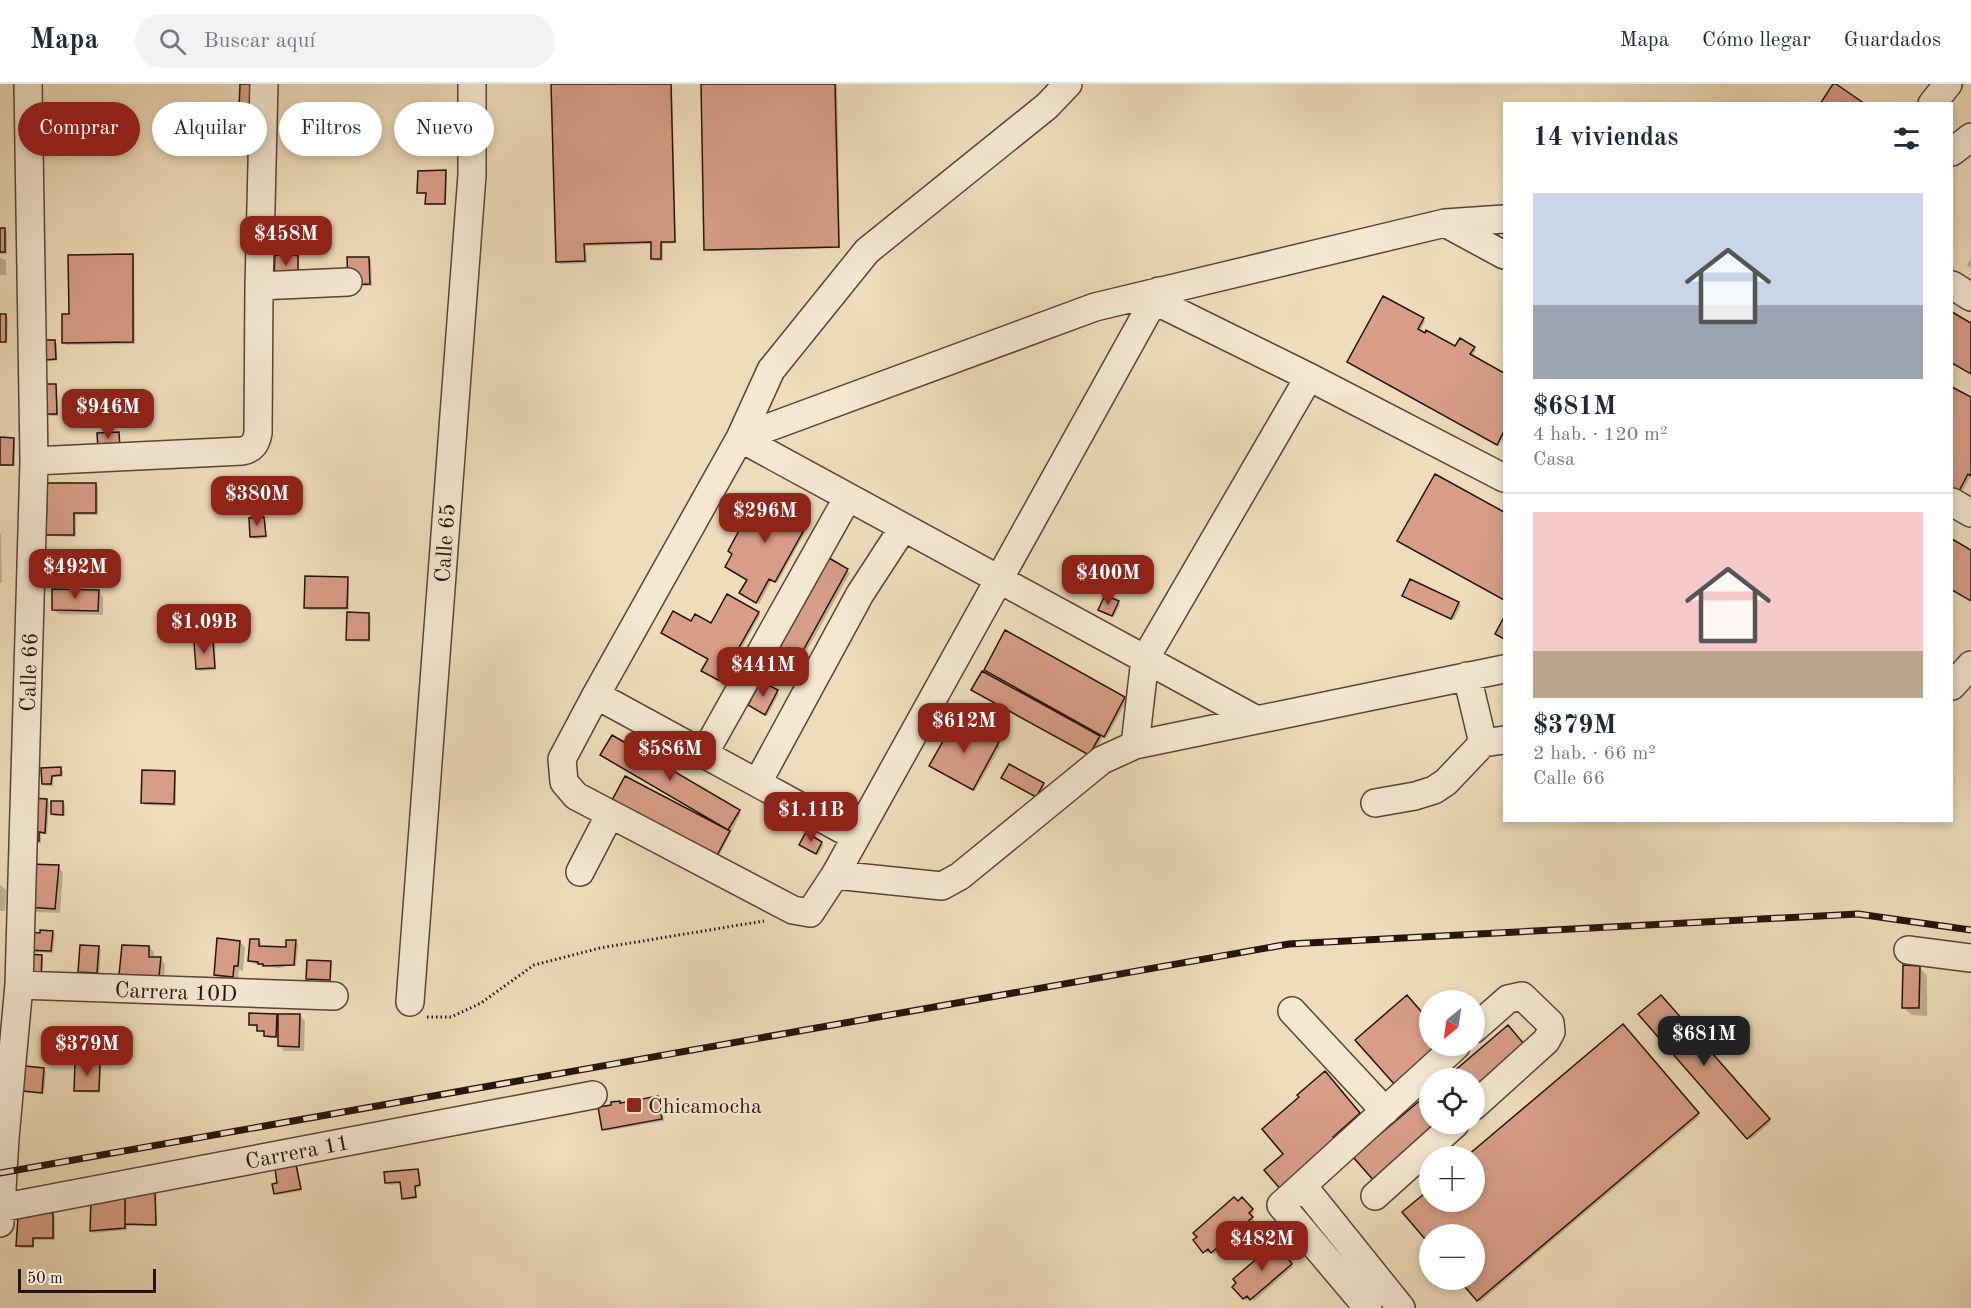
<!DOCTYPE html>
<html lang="es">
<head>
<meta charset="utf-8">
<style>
  :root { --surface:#fff; --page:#f2f2f3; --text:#1f2937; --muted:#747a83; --line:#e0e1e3; --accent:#8f2418 }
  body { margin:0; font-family:"Old Standard TT",serif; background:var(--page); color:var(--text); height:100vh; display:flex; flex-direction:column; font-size:22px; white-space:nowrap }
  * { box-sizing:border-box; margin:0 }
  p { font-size:20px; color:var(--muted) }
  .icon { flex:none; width:33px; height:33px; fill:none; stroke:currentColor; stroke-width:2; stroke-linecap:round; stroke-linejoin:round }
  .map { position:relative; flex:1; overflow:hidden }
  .side { position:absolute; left:1503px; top:18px; width:450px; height:720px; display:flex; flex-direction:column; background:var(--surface); border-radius:0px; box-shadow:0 3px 9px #0003 }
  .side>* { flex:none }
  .banner { position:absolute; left:18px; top:18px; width:570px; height:54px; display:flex; gap:12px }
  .needle { width:39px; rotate:209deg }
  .controls { position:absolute; left:1419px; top:906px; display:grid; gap:12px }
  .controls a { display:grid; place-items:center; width:66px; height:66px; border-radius:50%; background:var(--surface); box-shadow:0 3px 9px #0003; font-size:30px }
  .scale { position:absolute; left:18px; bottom:15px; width:138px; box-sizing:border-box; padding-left:6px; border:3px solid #27130b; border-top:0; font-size:16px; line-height:21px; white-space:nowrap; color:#27130b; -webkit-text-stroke:4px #f4e8d2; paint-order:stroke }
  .price { position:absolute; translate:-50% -51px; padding:0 14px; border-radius:12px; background:var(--accent); color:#fff; font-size:20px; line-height:39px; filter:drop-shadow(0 2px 3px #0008) }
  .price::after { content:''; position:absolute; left:50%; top:36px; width:18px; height:14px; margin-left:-9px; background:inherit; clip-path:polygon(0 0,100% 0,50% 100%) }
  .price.current { background:#222; color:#fff }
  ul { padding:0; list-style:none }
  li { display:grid; align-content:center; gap:12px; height:318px; padding:0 30px }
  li+li { border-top:2px solid var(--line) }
  li span { display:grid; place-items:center; height:186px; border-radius:0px; color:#555 }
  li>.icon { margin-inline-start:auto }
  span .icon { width:108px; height:108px; fill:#fffc; stroke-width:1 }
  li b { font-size:26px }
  h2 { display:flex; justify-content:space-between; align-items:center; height:72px; padding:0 30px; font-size:26px }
  .pill { padding:0 21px; border-radius:27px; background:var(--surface); box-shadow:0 3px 9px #0003; font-size:21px; line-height:54px }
  .pill.current { background:var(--accent); color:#fff }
  header { display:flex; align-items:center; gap:36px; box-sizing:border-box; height:84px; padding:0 30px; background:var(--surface); border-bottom:2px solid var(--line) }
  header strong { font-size:28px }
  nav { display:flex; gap:33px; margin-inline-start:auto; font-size:21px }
  .search { width:420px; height:54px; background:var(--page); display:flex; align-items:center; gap:15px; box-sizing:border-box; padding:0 21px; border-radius:33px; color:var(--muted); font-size:22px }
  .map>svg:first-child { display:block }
  .shadow { fill:#0003 }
  .building { fill:#d79d87; stroke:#27130b; stroke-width:1.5 }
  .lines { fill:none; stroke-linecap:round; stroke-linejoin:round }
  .minor-casing { stroke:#594537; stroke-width:30 }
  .path { stroke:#27130b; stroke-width:3; stroke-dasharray:1.5 3; stroke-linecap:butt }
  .minor { stroke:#f4e8d2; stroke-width:27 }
  .rail-casing { stroke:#27130b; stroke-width:7 }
  .rail { stroke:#f4e8d2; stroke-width:4.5; stroke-dasharray:14; stroke-linecap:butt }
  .poi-dot { fill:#8f2418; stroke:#f4e8d2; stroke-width:2 }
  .labels { text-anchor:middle; stroke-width:4.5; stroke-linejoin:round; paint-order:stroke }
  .street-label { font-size:22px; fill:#27130b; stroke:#f4e8d2 }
  .poi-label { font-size:22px; fill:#27130b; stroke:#f4e8d2; text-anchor:start }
</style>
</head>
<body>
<header>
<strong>Mapa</strong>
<div class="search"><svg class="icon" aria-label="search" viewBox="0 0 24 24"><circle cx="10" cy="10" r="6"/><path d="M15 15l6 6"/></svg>Buscar aquí</div>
<nav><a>Mapa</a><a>Cómo llegar</a><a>Guardados</a></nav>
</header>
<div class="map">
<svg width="1971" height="1224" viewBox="0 0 1971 1224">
  <rect width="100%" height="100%" fill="#eedcba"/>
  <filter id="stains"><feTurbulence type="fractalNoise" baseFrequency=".00333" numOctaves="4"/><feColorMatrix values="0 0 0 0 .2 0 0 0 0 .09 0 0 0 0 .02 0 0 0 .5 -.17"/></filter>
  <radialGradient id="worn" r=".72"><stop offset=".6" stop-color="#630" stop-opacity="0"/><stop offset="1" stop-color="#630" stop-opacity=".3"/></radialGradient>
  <path class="shadow" d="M553 0H672L676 159 663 160V177H655L653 175 652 160 586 162 587 179 560 180 557 177Z
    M702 0H837L840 164 708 167 706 165Z
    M445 88 447 90 446 121H429L427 119V110H421L419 108Z
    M0 145 5 146 7 148V170H0Z
    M132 171 134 174 135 260 66 261 64 259 70 232Z
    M0 174 6 176V191H0Z
    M369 174 371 176 372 202H352Z
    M1971 174V185L1967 181Z
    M1952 230 1971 241V290L1952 279Z
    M0 232H6L8 234 7 259H0Z
    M1423 235 1425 237 1420 247 1456 264H1474L1476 266 1472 273 1504 291V353L1499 362 1351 280Z
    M55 258 57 260V277H48L46 275Z
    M55 301 57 304 58 332H50L47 330Z
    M1952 304 1971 315V392L1961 410 1952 405Z
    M0 355H13L15 357V382H0Z
    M1436 392 1504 430V516L1401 459Z
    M96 400 98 403V431H76V453L50 452 48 450Z
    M263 434 265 437 267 454 254 455 252 452Z
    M809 436 811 438 777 499 772 496 759 520 743 511 749 496Z
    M0 450H1L2 499H0Z
    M1952 457 1971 468V516L1952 505Z
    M829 476 850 489 787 602 768 592Z
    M347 494 349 497V526H308L306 523Z
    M98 507 103 513V531L59 530 53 525Z
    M1403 512 1458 519 1461 521 1454 536Z
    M1118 519 1120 521 1114 533 1102 528Z
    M758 529 760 531 723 598 705 588 709 575 691 539 711 541Z
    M368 530 371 532 370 558 350 557 348 555Z
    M1006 548 1127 617 1106 654 1103 653 1092 672 1032 616 1034 614 988 588Z
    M213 558 215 560 216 586 199 587 197 584Z
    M777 608 779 610 767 632 752 623Z
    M956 636 1001 662 975 707 933 684Z
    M43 685H61L63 687V693H53V702H45L43 700Z
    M174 689 176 691V722L145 721 142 718Z
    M1005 696 1043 700 1045 702 1038 714Z
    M47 717 49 719 47 750H41V759H33Z
    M63 718 65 721V732H54L52 730Z
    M739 727 741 729 717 776 697 730 698 728Z
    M806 751 824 761 818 771 803 763Z
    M58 783 63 788 60 829 34 828 29 823Z
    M0 801 6 806 5 827H0Z
    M52 848 55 850 53 869 27 868Z
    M259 857 261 859V863L287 865 295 858 298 860 296 882 285 881V883L278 884 252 879 250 876Z
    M240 858 245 863 243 887 239 886 238 897 220 896 215 890Z
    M149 863 154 868V874L160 875 165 880 164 897 126 895 121 890Z
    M99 864 101 866 99 891 82 890 79 888Z
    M41 873 43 875 42 898 26 897Z
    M330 878 332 880 331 898 310 896 308 894Z
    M1919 883 1927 892V932L1912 931 1903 923Z
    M1661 913 1771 1038 1750 1056 1641 931Z
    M276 931 280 935 300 932 305 937 304 967H284L279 961V954H268L265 948H261L259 946V943L253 942 250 940Z
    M1623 942 1700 1032 1480 1218 1461 1196H1474V1150H1430V1118H1474V1072H1470Z
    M99 981 101 984 100 1009 78 1008 75 1006Z
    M43 985 46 988 44 1010 26 1008 24 1006Z
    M1325 990 1361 1032 1285 1108V1070L1302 1013Z
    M658 1014 660 1016 664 1037 606 1047 603 1045 613 1022 619 1018 622 1020Z
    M296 1082 298 1084 302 1107 277 1111 275 1109 279 1100Z
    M417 1086 420 1088 421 1103 416 1104 417 1115 405 1116 403 1114 401 1100 389 1101 387 1099Z
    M154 1109 156 1111 157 1142H127V1146L94 1149 92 1147 126 1115Z
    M1242 1115 1254 1128 1250 1132 1254 1136 1214 1170 1211 1166 1207 1170 1195 1157Z
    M53 1131 55 1133V1156H34V1164H20L17 1162Z
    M1282 1162 1294 1176 1290 1179 1293 1183 1254 1217 1250 1213 1246 1217 1234 1203Z"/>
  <path class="building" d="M240 0H255V24H239Z
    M551 0H671L675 158H661V175H651V158L584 160 585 177 556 178Z
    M701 0H835L839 163 704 166Z
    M1833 0H1836L1865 20H1820Z
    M446 86 445 120H425L426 109H417L418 87Z
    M0 144H5V168H0Z
    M133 170V258L62 259V230H69L68 171Z
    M275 171H298V194H274Z
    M347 173H369L370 200 348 201Z
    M1383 212 1424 234 1418 245 1425 249 1426 246 1455 262 1460 254 1475 263 1470 270 1504 289V347L1497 361 1347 278Z
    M1952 228 1971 239V290L1952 279Z
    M0 230H6V258H0Z
    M44 256H55L56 275 45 276Z
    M45 300H56L57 330H46Z
    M1952 303 1971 313V392L1968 390 1958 409 1952 405Z
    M119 348 120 364 98 365 97 349Z
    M0 353 14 354 13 381H0Z
    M1435 390 1504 428V516L1397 457Z
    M47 399H96V429H74V451H46Z
    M766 410 810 435 775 498 769 495 756 519 739 509 747 496 725 483 732 470 728 467 755 417 760 420Z
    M264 433 266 452 250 453 249 434Z
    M1952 455 1971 466V517L1952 506Z
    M829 474 848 485 784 601 764 590Z
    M305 492 348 493 347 524H304Z
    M1410 495 1459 518 1451 535 1402 512Z
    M52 505 99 506 98 527 52 526Z
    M727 510 759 528 720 597 701 587 708 575 661 549 673 527 691 537 695 530 711 539Z
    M1105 511 1119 517 1112 532 1098 526Z
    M347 528 369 529V556H346Z
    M1504 533V555L1495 550Z
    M1005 546 1125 613 1104 653 984 586Z
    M213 557 215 584 196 585 194 558Z
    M982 587 1100 652 1089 671 971 606Z
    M761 597 778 606 765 631 748 621Z
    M956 634 999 658 973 706 929 682Z
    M612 651 740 726 728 746 600 671Z
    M1009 680 1044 699 1036 713 1001 694Z
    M61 683V691L52 692 51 700H42L41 684Z
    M142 686 175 687 174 720 141 719Z
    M625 692 730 747 715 775 610 720Z
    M32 714 47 715 45 749 39 748V757H30Z
    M51 717H63V731L51 730Z
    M806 748 822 758 816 770 799 761Z
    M28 780 59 781 55 825 27 823Z
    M40 846 53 847 51 867 23 866 25 848 40 849Z
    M217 854 240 857 238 882H234L233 893 214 891Z
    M250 855H259V862L286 863V856H296L294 881 263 882V880H258V878L248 877Z
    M80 861 99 862 97 889 78 888Z
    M122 861 149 862V873H161L159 892 119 891Z
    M26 870 42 871 41 896 23 882Z
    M307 876 331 877 330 896 306 895Z
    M1903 881 1920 882 1919 924H1902Z
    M1407 911 1426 933 1430 930V962H1440L1395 1001 1355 956Z
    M1661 911 1770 1035 1747 1055 1638 930Z
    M249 929 277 930 276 953 264 952V947H257V941H249Z
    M278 930H300L299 963 278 962Z
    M1623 940 1699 1029 1477 1217 1459 1196H1474V1150H1430V1161L1402 1128 1430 1105V1118H1474V1072H1467Z
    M1508 941 1529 966 1474 1013V994H1446Z
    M75 979 100 980 99 1007H74Z
    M25 982 44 984 42 1009 22 1007Z
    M1325 987 1360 1029 1333 1053 1339 1059 1282 1107 1264 1086 1283 1070 1262 1045 1299 1013 1297 1011Z
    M1430 1008V1040H1443L1375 1098 1353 1073Z
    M658 1012 662 1035 602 1046 598 1023 611 1021V1018L620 1017V1019Z
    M296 1081 301 1105 274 1110 272 1100 277 1099 275 1085Z
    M418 1085 420 1101 415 1102 416 1113 402 1115 400 1098 385 1099 384 1088Z
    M155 1107 156 1141 125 1140V1108Z
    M1234 1113 1238 1117 1242 1113 1253 1125 1249 1129 1253 1133 1211 1169 1208 1165 1203 1169 1193 1156 1197 1153 1193 1149Z
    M125 1114V1144L90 1147 91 1117Z
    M35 1129H53V1154H33V1162H16L18 1133H29L28 1132 35 1131Z
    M1274 1160 1278 1164 1282 1160 1293 1173 1289 1176 1292 1180 1250 1216 1247 1212 1243 1215 1232 1203 1236 1199 1233 1195Z"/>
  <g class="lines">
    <defs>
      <path id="minor" d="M1068 0 1047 22 867 167 771 286 740 354 596 611 562 675 564 698 576 712 793 826 810 829 835 791 1159 207
        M1932 20 1948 0
        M1952 68 1971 53
        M1445 139 1504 171
        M1952 201 1971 213
        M259 202 348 198
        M1153 216 1309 293 1504 394
        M740 354 1095 223 1445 139 1504 135
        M740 354 1255 635
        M34 377 242 367C253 365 256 359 258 349L259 202 264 0
        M1952 418 1971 429
        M1467 592 1483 659
        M1952 602 1971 581
        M596 611 856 753
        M1135 661 1145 575 1309 293
        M704 670 848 413
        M758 698 860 510 903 444
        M1375 719 1415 712 1434 706 1446 698 1483 659 1504 656
        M580 788 610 730
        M835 791 942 802 960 792 1102 676 1135 661 1504 585
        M1908 866 1971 874
        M19 901 334 912
        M410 918 472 91V0
        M1292 927 1385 1027
        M1474 945 1508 915 1522 912 1550 939 1551 948 1546 957 1474 1022
        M1303 1102 1401 1224
        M1375 1112 1455 1040
        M0 1124 593 1011
        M0 1139 5 1054 19 901 34 377 28 0
        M1368 1224 1281 1121 1456 962"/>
    </defs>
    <use href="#minor" class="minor-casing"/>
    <path class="path" d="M427 933H451L481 919 534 881 600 864 764 837"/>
    <use href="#minor" class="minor"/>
    <defs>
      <path id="rail" d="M0 1089 1289 860 1858 830 1971 846"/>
    </defs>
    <use href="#rail" class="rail-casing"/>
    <use href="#rail" class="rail"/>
  </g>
  <rect class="poi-dot" x="626" y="1013" width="16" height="16" rx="3"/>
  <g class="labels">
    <g class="street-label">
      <text transform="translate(444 459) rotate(-86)" y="8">Calle 65</text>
      <text transform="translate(28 588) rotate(-88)" y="8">Calle 66</text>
      <text transform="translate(176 907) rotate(2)" y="8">Carrera 10D</text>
      <text transform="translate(297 1067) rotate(-11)" y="8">Carrera 11</text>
    </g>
    <g class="poi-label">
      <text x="648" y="1029">Chicamocha</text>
    </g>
  </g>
  <rect width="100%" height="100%" filter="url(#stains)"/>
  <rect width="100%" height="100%" fill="url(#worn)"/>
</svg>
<div class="controls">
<a><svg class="needle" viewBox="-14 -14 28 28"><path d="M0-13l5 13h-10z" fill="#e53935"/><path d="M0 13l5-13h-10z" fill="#747a83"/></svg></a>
<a><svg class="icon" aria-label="locate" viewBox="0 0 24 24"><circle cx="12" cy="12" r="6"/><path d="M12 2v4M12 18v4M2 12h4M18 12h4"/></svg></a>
<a>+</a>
<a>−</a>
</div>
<div class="scale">50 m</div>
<b class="price" style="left:286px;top:183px">$458M</b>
<b class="price" style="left:108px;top:356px">$946M</b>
<b class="price" style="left:257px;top:443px">$380M</b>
<b class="price" style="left:765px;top:460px">$296M</b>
<b class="price" style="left:75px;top:516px">$492M</b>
<b class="price" style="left:1108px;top:522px">$400M</b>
<b class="price" style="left:204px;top:571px">$1.09B</b>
<b class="price" style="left:763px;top:614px">$441M</b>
<b class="price" style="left:964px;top:670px">$612M</b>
<b class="price" style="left:670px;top:698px">$586M</b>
<b class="price" style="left:811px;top:759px">$1.11B</b>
<b class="price current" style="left:1704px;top:983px">$681M</b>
<b class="price" style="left:87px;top:993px">$379M</b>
<b class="price" style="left:1262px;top:1188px">$482M</b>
<div class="banner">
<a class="pill current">Comprar</a>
<a class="pill">Alquilar</a>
<a class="pill">Filtros</a>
<a class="pill">Nuevo</a>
</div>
<section class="side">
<h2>14 viviendas<svg class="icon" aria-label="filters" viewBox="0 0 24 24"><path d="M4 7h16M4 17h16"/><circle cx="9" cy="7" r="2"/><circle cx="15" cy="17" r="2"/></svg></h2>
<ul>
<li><span style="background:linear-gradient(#c9d6e8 60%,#9aa5b1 0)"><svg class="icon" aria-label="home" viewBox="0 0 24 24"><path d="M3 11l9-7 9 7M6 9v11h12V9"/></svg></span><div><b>$681M</b><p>4 hab. · 120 m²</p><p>Casa</p></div></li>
<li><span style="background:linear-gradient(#f6c9c9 75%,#b9a48a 0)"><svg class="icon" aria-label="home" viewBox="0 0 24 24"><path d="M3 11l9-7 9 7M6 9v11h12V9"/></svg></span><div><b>$379M</b><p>2 hab. · 66 m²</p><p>Calle 66</p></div></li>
</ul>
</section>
</div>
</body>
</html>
